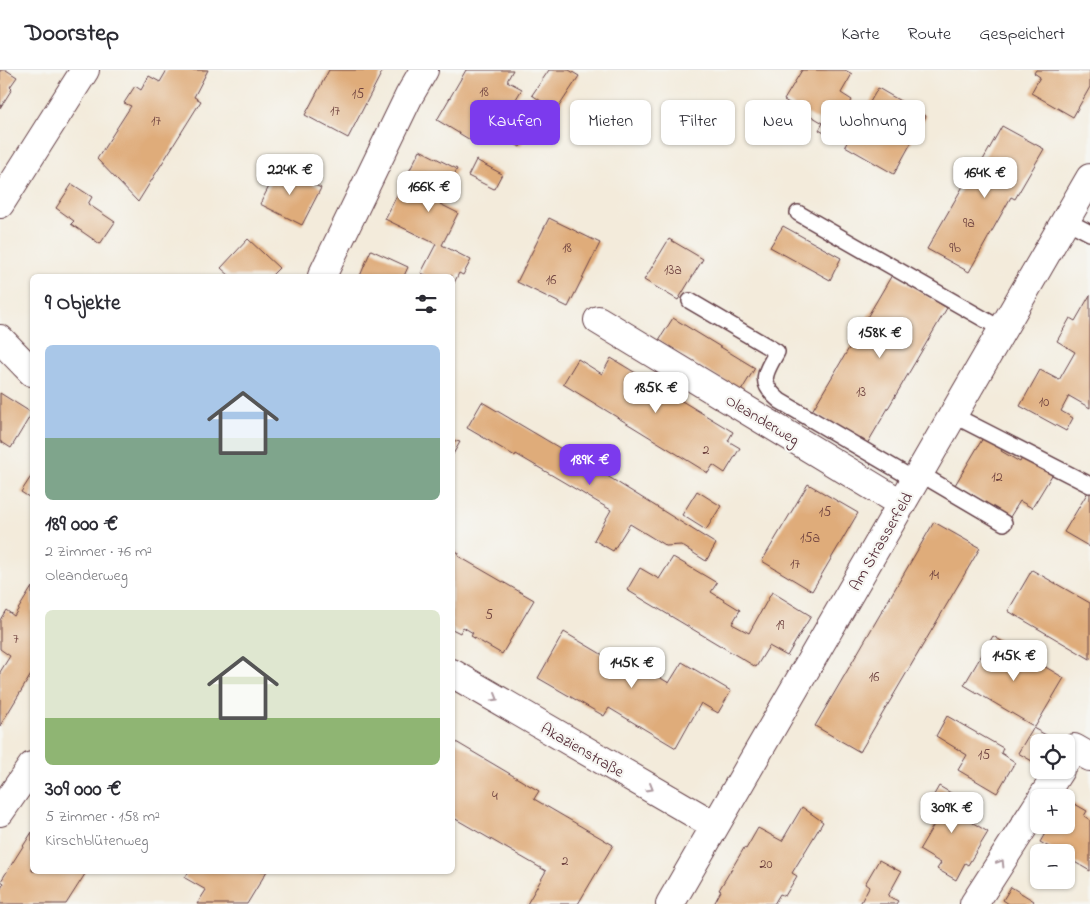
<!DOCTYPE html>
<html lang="de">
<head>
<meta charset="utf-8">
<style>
  :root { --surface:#fff; --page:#f2f2f3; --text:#2b2b33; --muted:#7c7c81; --line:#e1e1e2; --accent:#7c3aed }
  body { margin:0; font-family:"Indie Flower",sans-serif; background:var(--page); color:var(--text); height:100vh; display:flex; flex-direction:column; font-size:19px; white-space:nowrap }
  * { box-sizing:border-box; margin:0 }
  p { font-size:16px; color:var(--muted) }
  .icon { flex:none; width:28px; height:28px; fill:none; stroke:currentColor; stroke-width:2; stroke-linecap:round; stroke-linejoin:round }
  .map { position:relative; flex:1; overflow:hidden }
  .details { position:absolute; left:30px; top:204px; width:425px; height:600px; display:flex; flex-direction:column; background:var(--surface); border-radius:8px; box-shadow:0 1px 4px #0004 }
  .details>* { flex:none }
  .hud { position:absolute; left:470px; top:30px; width:475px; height:45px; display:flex; gap:10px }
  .controls { position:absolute; left:1030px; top:664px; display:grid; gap:10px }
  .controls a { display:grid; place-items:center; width:45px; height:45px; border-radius:8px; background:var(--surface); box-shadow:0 1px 4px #0004; font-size:25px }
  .price { position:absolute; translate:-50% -42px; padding:0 11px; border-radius:10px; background:#fff; color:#222; font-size:16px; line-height:32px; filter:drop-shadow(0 1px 2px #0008) }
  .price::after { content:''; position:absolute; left:50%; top:30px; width:15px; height:11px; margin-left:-8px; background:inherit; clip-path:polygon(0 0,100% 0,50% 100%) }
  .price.selected { background:var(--accent); color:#fff }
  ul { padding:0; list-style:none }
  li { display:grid; align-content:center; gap:10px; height:265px; padding:0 15px }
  li span { display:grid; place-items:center; height:155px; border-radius:8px; color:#555 }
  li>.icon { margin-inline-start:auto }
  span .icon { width:90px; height:90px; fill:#fffc; stroke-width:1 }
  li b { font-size:21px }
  h2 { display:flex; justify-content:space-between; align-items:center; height:60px; padding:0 15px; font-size:21px }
  .tag { padding:0 18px; border-radius:8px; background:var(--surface); box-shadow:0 1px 4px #0004; font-size:18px; line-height:45px }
  .tag.selected { background:var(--accent); color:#fff }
  header { display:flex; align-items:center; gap:30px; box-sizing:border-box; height:70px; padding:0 25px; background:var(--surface); border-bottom:1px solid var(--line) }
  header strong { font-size:24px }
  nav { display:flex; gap:28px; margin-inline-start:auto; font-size:18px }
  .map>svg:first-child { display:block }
  .building { fill:#dfac7a }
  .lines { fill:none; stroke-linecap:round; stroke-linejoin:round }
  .service-casing { stroke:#633e45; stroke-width:18 }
  .minor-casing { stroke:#633e45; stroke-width:30 }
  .service { stroke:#fff; stroke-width:15 }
  .minor { stroke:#fff; stroke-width:28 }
  .oneway { stroke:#ae9aa0 }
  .labels { text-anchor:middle; stroke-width:4.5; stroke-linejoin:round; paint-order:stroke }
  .number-label { font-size:14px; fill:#6f423f }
  .street-label { font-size:16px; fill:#4a1f2b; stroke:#f6f6f2 }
</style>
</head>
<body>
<header>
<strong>Doorstep</strong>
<nav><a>Karte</a><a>Route</a><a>Gespeichert</a></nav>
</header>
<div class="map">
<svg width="1090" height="834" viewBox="0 0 1090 834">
  <rect width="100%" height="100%" fill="#f6f6f2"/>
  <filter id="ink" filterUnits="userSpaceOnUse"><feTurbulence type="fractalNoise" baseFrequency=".02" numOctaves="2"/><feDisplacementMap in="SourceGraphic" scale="10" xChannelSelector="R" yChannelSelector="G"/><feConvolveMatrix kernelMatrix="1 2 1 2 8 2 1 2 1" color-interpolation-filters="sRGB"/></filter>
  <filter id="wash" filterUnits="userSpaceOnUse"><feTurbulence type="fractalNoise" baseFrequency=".0096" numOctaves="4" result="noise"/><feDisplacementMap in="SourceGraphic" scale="20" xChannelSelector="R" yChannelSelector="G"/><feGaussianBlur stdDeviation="1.12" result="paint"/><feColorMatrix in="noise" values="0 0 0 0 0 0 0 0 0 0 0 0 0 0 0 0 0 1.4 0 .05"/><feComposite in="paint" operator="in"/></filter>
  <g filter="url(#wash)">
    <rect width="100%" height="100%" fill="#f3ebdb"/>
    <g id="blocks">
      <path class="building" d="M0 0H6L17 7 10 17 12 19 0 38Z
        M167 0H208L194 27 201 31 138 132 97 89 131 36 124 33 135 16 141 20 149 6 160 12Z
        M329 0H383L348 68 305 45Z
        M466 0H513L507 11 522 19 516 29 540 43 520 77 481 54 472 71 437 50Z
        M549 0H569L579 6 556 41 532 25Z
        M802 0H845L852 4 841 23 852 30 831 67 819 60 823 53 784 30Z
        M1036 0H1090V17L1073 47 1031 23 1040 7 1034 3Z
        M878 18 926 46 894 104 845 76Z
        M1002 56 1044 79 1015 129 1011 127 969 202 927 179 970 104 974 106Z
        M420 80 457 99 440 134 458 143 442 175 471 190 463 205 459 203 452 217V206H428L421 203 436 174 385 149Z
        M476 90 502 104 494 119 468 106Z
        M279 97 321 118 302 155 260 134Z
        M72 114 92 127 88 134 115 152 100 174 71 154 74 151 56 138Z
        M549 148 600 173 568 237 517 212Z
        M783 156 841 188 830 210 770 177Z
        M248 169 279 198 271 206H230L221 198Z
        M669 169 703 189 678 230 644 210Z
        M371 180 408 197 404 206H360Z
        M892 205 947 238 867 374 812 341Z
        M1090 225V338L1069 326 1061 341 1073 348 1066 361 1020 336 1040 300 1059 310 1075 282 1057 271 1070 248 1075 251Z
        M673 248 755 298 741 321 659 270Z
        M611 288 733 362 728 371 740 378 725 403 713 395 708 403 563 314 578 289 602 304Z
        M0 323 32 343 11 378 0 371Z
        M482 332 612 409 716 474 706 491 681 475 666 476 630 454 613 481 594 470 611 440 516 384 515 386 467 358Z
        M983 368 1002 379 1001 381 1020 392 1022 388 1052 405 1032 438 1020 431 1010 447 955 415Z
        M452 370 460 372 452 386Z
        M32 405V429L21 422Z
        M808 414 858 443 812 521 762 491Z
        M697 421 721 436 706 460 682 445Z
        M1088 422 1090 423V477L1064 462Z
        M934 452 980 478 860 682 815 656Z
        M452 479 459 483 458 486 534 530 502 584 471 566 473 563 463 557 460 563 452 559Z
        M673 487 717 513 711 522 740 540 732 554 749 563 772 522 811 546 787 586 769 576 756 597 627 520 640 498 659 509Z
        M1032 500 1090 533V589L1008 541Z
        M32 517V603L0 656V602L10 586 0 579V550L6 540 14 546Z
        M564 562 630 601 635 593 669 613 682 592 731 621 718 643 701 633 676 678 609 638 604 646 538 608Z
        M993 566 1064 608 1035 657 964 615Z
        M947 646 1003 678 1001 683 1015 692 997 723 958 700 967 685 936 666Z
        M1033 658 1059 672H1039V695L1018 683Z
        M456 672 539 721 534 729 613 775 578 834H527L546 801 452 747V678Z
        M939 716 973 736 965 748 988 762 968 795 965 793 956 810 937 799 941 793 919 780 939 746 933 743 938 734 931 730Z
        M1066 729 1087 741 1084 746 1090 750V801L1066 787V782H1058L1040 772 1050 755H1066Z
        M802 737 823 752 792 803 797 806 785 826 780 824 774 834H714L721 821 719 820 744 778 746 779 758 758 782 771Z
        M32 762V801H87L66 834H0V820L4 813 1 811Z
        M879 790 901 802 888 826 898 831 896 834H860L869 817 865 814Z
        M189 801H267L247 834H197L206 820 185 808Z
        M1011 817 1034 831 1032 834H1009L1003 830Z"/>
    </g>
  </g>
  <g filter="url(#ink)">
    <use href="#blocks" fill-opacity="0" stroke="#633e45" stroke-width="1"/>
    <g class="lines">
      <defs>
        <path id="service" d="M798 143 1003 260
          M1067 151 1090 163
          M690 231 777 282C764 304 758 313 780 331L915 410
          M953 345 1090 415
          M919 403 1004 453"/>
        <path id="minor" d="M0 134 85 0
          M322 206 409 26 424 0
          M598 250 902 434
          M0 269 32 302
          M452 603 714 755
          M1066 690 1074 678 1090 687
          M1042 728 1060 700
          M0 742 32 696
          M670 834 1090 108
          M974 834 1039 733"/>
      </defs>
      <use href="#service" class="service-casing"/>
      <use href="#minor" class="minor-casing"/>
      <use href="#service" class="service"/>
      <use href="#minor" class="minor"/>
    </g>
    <defs><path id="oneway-chevron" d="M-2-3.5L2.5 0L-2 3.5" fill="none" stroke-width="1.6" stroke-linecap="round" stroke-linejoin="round" transform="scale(1.25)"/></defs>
    <g class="oneway">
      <use href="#oneway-chevron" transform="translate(495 628) rotate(30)"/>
      <use href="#oneway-chevron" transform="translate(650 718) rotate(30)"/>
      <use href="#oneway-chevron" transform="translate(1001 793) rotate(-58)"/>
    </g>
  </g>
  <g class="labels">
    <g class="number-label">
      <text x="484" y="26">18</text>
      <text x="358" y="28">15</text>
      <text x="335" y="45">17</text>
      <text x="156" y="55">17</text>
      <text x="969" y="157">9a</text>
      <text x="567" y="182">18</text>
      <text x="955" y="182">9b</text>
      <text x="673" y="204">13a</text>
      <text x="551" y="214">16</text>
      <text x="861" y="326">13</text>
      <text x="1044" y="336">10</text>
      <text x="706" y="384">2</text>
      <text x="997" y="411">12</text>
      <text x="825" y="446">15</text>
      <text x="810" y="472">15a</text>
      <text x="795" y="498">17</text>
      <text x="934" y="509">14</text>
      <text x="489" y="549">5</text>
      <text x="780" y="559">19</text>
      <text x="16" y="573">7</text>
      <text x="874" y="611">16</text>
      <text x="984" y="689">15</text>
      <text x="495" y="730">4</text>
      <text x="565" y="795">2</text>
      <text x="766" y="798">20</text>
    </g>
    <g class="street-label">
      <text transform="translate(763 349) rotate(31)" y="6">Oleanderweg</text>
      <text transform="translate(880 471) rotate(-60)" y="6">Am Strasserfeld</text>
      <text transform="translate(583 679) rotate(30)" y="6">Akazienstraße</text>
    </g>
  </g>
</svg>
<div class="controls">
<a><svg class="icon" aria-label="locate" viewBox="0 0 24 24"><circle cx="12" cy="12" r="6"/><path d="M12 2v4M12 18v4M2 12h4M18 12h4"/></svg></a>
<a>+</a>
<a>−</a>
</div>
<b class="price" style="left:290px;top:126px">224K €</b>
<b class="price" style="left:985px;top:129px">164K €</b>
<b class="price" style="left:429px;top:143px">166K €</b>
<b class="price" style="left:880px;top:289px">158K €</b>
<b class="price" style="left:656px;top:344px">185K €</b>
<b class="price selected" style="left:590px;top:416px">189K €</b>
<b class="price" style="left:1014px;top:612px">145K €</b>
<b class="price" style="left:632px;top:619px">145K €</b>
<b class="price" style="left:952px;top:764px">309K €</b>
<div class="hud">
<a class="tag selected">Kaufen</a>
<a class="tag">Mieten</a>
<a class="tag">Filter</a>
<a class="tag">Neu</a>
<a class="tag">Wohnung</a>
</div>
<section class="details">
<h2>9 Objekte<svg class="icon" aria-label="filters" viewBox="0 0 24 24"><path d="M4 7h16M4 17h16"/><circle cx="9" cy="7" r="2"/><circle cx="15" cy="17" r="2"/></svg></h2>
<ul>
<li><span style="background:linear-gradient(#a9c7e8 60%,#7fa58c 0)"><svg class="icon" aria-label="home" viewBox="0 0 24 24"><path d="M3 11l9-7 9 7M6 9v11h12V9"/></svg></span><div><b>189 000 €</b><p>2 Zimmer · 76 m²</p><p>Oleanderweg</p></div></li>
<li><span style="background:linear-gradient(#dfe7d0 70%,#8fb573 0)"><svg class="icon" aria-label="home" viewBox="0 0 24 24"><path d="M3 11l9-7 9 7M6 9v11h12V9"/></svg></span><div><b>309 000 €</b><p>5 Zimmer · 158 m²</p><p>Kirschblütenweg</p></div></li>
</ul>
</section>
</div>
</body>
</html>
